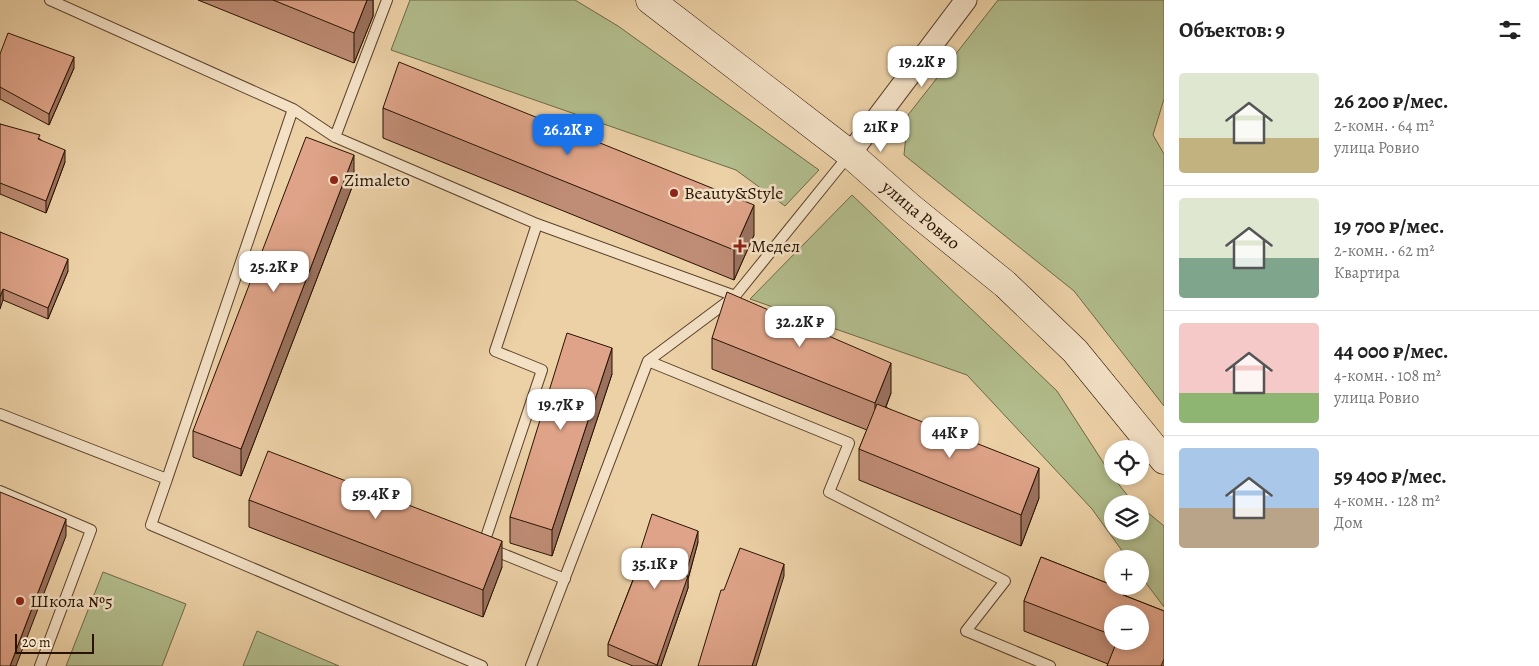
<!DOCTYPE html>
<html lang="ru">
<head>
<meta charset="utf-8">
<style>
  :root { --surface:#fff; --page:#f6f6f6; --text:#222; --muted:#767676; --line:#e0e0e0; --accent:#1a73e8 }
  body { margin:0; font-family:Alegreya,serif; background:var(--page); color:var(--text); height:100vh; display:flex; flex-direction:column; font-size:19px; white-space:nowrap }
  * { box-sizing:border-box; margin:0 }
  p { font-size:16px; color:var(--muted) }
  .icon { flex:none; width:28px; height:28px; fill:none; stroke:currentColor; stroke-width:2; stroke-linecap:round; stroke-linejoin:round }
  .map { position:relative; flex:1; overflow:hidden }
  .details { display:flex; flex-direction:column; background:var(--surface); width:375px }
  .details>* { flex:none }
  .controls { position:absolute; left:1104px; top:440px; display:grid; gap:10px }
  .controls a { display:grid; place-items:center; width:45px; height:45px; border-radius:50%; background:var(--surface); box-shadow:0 2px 8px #0003; font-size:25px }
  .scale { position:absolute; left:15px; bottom:12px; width:79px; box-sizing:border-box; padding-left:5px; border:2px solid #291300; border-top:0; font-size:14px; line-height:18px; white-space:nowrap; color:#291300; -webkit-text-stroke:4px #f3e0c5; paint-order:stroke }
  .price { position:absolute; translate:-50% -42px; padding:0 11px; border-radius:10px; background:#fff; color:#222; font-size:16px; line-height:32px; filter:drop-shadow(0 1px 2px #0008) }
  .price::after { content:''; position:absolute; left:50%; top:30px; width:15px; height:11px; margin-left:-8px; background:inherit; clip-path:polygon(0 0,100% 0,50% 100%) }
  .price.on { background:var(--accent); color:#fff }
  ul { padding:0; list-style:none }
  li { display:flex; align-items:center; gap:15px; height:125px; padding:0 15px }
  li+li { border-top:1px solid var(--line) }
  li span { display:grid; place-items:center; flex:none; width:140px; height:100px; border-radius:5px; color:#555 }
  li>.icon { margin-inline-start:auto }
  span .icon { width:60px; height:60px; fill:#fffc; stroke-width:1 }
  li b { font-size:21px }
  h2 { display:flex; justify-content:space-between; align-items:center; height:60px; padding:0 15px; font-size:21px }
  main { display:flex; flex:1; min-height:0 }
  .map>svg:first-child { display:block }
  .grass { fill:#b2bc8c; stroke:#6e6846 }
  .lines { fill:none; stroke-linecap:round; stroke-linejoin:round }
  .lane-casing { stroke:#5a422a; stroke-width:12 }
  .street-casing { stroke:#5a422a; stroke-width:23 }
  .secondary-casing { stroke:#291300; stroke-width:29 }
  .lane { stroke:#f3e0c5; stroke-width:10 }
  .street { stroke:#f3e0c5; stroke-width:21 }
  .secondary { stroke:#f3e0c5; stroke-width:28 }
  .wall { fill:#bf8c75; stroke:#291300; fill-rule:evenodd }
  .shaded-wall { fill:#9b725f; stroke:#291300 }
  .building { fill:#dea388; stroke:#291300 }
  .poi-dot { fill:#8f2418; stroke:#f3e0c5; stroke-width:2 }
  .labels { text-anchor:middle; stroke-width:5; stroke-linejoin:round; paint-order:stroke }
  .poi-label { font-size:18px; fill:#291300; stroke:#f3e0c5; text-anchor:start }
  .street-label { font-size:18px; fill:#291300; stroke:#f3e0c5 }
</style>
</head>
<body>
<main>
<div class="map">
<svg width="1164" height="666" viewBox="0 0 1164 666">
  <rect width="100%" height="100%" fill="#ecd0a6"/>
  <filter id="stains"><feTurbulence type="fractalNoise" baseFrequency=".004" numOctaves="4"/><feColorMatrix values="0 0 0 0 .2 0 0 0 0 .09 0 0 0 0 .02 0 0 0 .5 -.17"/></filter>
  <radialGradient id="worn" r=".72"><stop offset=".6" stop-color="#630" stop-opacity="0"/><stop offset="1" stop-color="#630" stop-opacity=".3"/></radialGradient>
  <path class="grass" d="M410 0H575L618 26 819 170 785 206 736 170 391 50Z
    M998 0H1164V99L1153 135 1164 154V406L1074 291 904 155 908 115Z
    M852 195 1057 391 1112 476 1128 496 1137 504H1112V531H1140V506L1164 526V607L1140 575V559H1128L1092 509 967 375 750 299Z
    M103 572 186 604 162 666H66Z
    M257 631 339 666H243Z"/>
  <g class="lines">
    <defs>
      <path id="lane" d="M50 0 293 109 335 137 387 0
        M335 137 537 224 735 296
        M537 224 495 351 542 370 483 546 565 579
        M648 361 849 443 829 492 1005 581 966 631 1050 666
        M0 414 167 479 293 109
        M167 479 151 525 482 666
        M0 491 91 530 40 666
        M531 666 648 361 735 296 849 155"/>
      <path id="street" d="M850 154 966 0"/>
      <path id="secondary" d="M650 0 850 154 911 208 1005 284 1075 351 1164 460"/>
    </defs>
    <use href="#lane" class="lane-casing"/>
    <use href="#street" class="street-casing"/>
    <use href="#secondary" class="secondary-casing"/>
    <use href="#lane" class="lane"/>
    <use href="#street" class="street"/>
    <use href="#secondary" class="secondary"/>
  </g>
  <path class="wall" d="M198 0H373V16L354 63Z
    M0 54 74 68 49 125 0 99Z
    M383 108 754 235 734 280 383 138Z
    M0 124 40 139 65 162 46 213 0 194Z
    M354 182 241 476 193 457V431Z
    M0 232 68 271 48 319 3 300Z
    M712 338 891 393 886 407 1039 498 1021 546 859 480V449L867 430 712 369Z
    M612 374 552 556 510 543V517Z
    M249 500 502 567 483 617 249 527Z
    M698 542 688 579V588L661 666H633L608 656V644L636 572V564Z
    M1041 557 1112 585V586H1115L1126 590V596L1164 611V666H1107L1108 664 1024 631V601ZM1112 614H1140V641H1112Z"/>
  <path class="shaded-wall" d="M367 0H373V16L354 63V33Z
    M74 57V68L49 125V114Z
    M65 150V162L46 213V201Z
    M354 155V182L241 476V449Z
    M754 205V235L734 280V250Z
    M68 259V271L48 319V308Z
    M3 289V300L0 309V297Z
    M612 348V374L552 556V530Z
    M891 363V393L875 434V403Z
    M1039 468V498L1021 546V515Z
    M66 519V536L16 666H10Z
    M698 531V542L688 579V588L661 666H657Z
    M502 541V567L483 617V590Z
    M784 564V576L756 666H752Z"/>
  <path class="building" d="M273 0H367L354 33Z
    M8 33 74 57 49 114 0 87V54Z
    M399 62 754 205 734 250 383 108Z
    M0 124 40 135 38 139 65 150 46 201 0 183Z
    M306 137 354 155 241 449 193 431Z
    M0 232 68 259 48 308 3 289 0 297Z
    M727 292 891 363 875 403 712 338Z
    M567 333 612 348 552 530 510 517Z
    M877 404 1039 468 1021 515 859 449Z
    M268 451 502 541 483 590 249 500Z
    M0 492 66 519 10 666H0Z
    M652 514 698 531 685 576H688L657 665 608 644 639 565 636 564Z
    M740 548 784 564 752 666H698L721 590H724Z
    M1041 557 1112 585V586H1115L1126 590 1123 595 1164 611V659L1161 666H1107L1117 641H1140V614H1112V635L1024 601Z"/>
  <g class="poi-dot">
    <circle cx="334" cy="180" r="5"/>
    <circle cx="674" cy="193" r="5"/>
    <path d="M737.5 238.5h5v5h5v5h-5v5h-5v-5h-5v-5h5z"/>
    <circle cx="20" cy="601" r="5"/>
  </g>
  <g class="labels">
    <g class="poi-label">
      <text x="344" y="186">Zimaleto</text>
      <text x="684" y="199">Beauty&amp;Style</text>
      <text x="751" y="252">Медел</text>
      <text x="30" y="607">Школа №5</text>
    </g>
    <g class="street-label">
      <text transform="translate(921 215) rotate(40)" y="6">улица Ровио</text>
    </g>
  </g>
  <rect width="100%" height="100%" filter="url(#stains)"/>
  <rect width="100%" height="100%" fill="url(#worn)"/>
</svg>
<div class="controls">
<a><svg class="icon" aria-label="locate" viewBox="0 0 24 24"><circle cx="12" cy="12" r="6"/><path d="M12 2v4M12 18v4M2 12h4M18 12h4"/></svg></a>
<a><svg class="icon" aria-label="layers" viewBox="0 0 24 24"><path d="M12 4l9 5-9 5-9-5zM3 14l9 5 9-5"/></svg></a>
<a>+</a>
<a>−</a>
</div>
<div class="scale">20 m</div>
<b class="price" style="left:922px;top:88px">19.2K ₽</b>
<b class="price" style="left:881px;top:153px">21K ₽</b>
<b class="price on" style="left:568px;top:156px">26.2K ₽</b>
<b class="price" style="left:274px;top:293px">25.2K ₽</b>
<b class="price" style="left:800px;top:348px">32.2K ₽</b>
<b class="price" style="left:561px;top:431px">19.7K ₽</b>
<b class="price" style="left:950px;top:459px">44K ₽</b>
<b class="price" style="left:376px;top:520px">59.4K ₽</b>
<b class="price" style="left:655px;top:590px">35.1K ₽</b>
</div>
<section class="details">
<h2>Объектов: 9<svg class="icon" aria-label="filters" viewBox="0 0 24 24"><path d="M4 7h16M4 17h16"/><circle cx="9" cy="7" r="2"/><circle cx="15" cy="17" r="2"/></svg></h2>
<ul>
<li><span style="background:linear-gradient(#dfe7d0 65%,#c2b280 0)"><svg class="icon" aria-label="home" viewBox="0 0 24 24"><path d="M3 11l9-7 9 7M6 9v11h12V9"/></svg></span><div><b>26 200 ₽/мес.</b><p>2-комн. · 64 m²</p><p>улица Ровио</p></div></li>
<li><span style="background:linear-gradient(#dfe7d0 60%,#7fa58c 0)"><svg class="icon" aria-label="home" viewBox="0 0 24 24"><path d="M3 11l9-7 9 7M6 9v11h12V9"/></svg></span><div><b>19 700 ₽/мес.</b><p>2-комн. · 62 m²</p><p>Квартира</p></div></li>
<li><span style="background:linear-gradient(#f6c9c9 70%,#8fb573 0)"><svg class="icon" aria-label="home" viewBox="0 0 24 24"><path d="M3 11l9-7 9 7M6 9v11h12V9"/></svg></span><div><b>44 000 ₽/мес.</b><p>4-комн. · 108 m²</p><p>улица Ровио</p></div></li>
<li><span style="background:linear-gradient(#a9c7e8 60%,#b9a48a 0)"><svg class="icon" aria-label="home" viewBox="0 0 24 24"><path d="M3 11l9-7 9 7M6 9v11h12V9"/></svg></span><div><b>59 400 ₽/мес.</b><p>4-комн. · 128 m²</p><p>Дом</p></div></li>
</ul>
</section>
</main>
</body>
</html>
